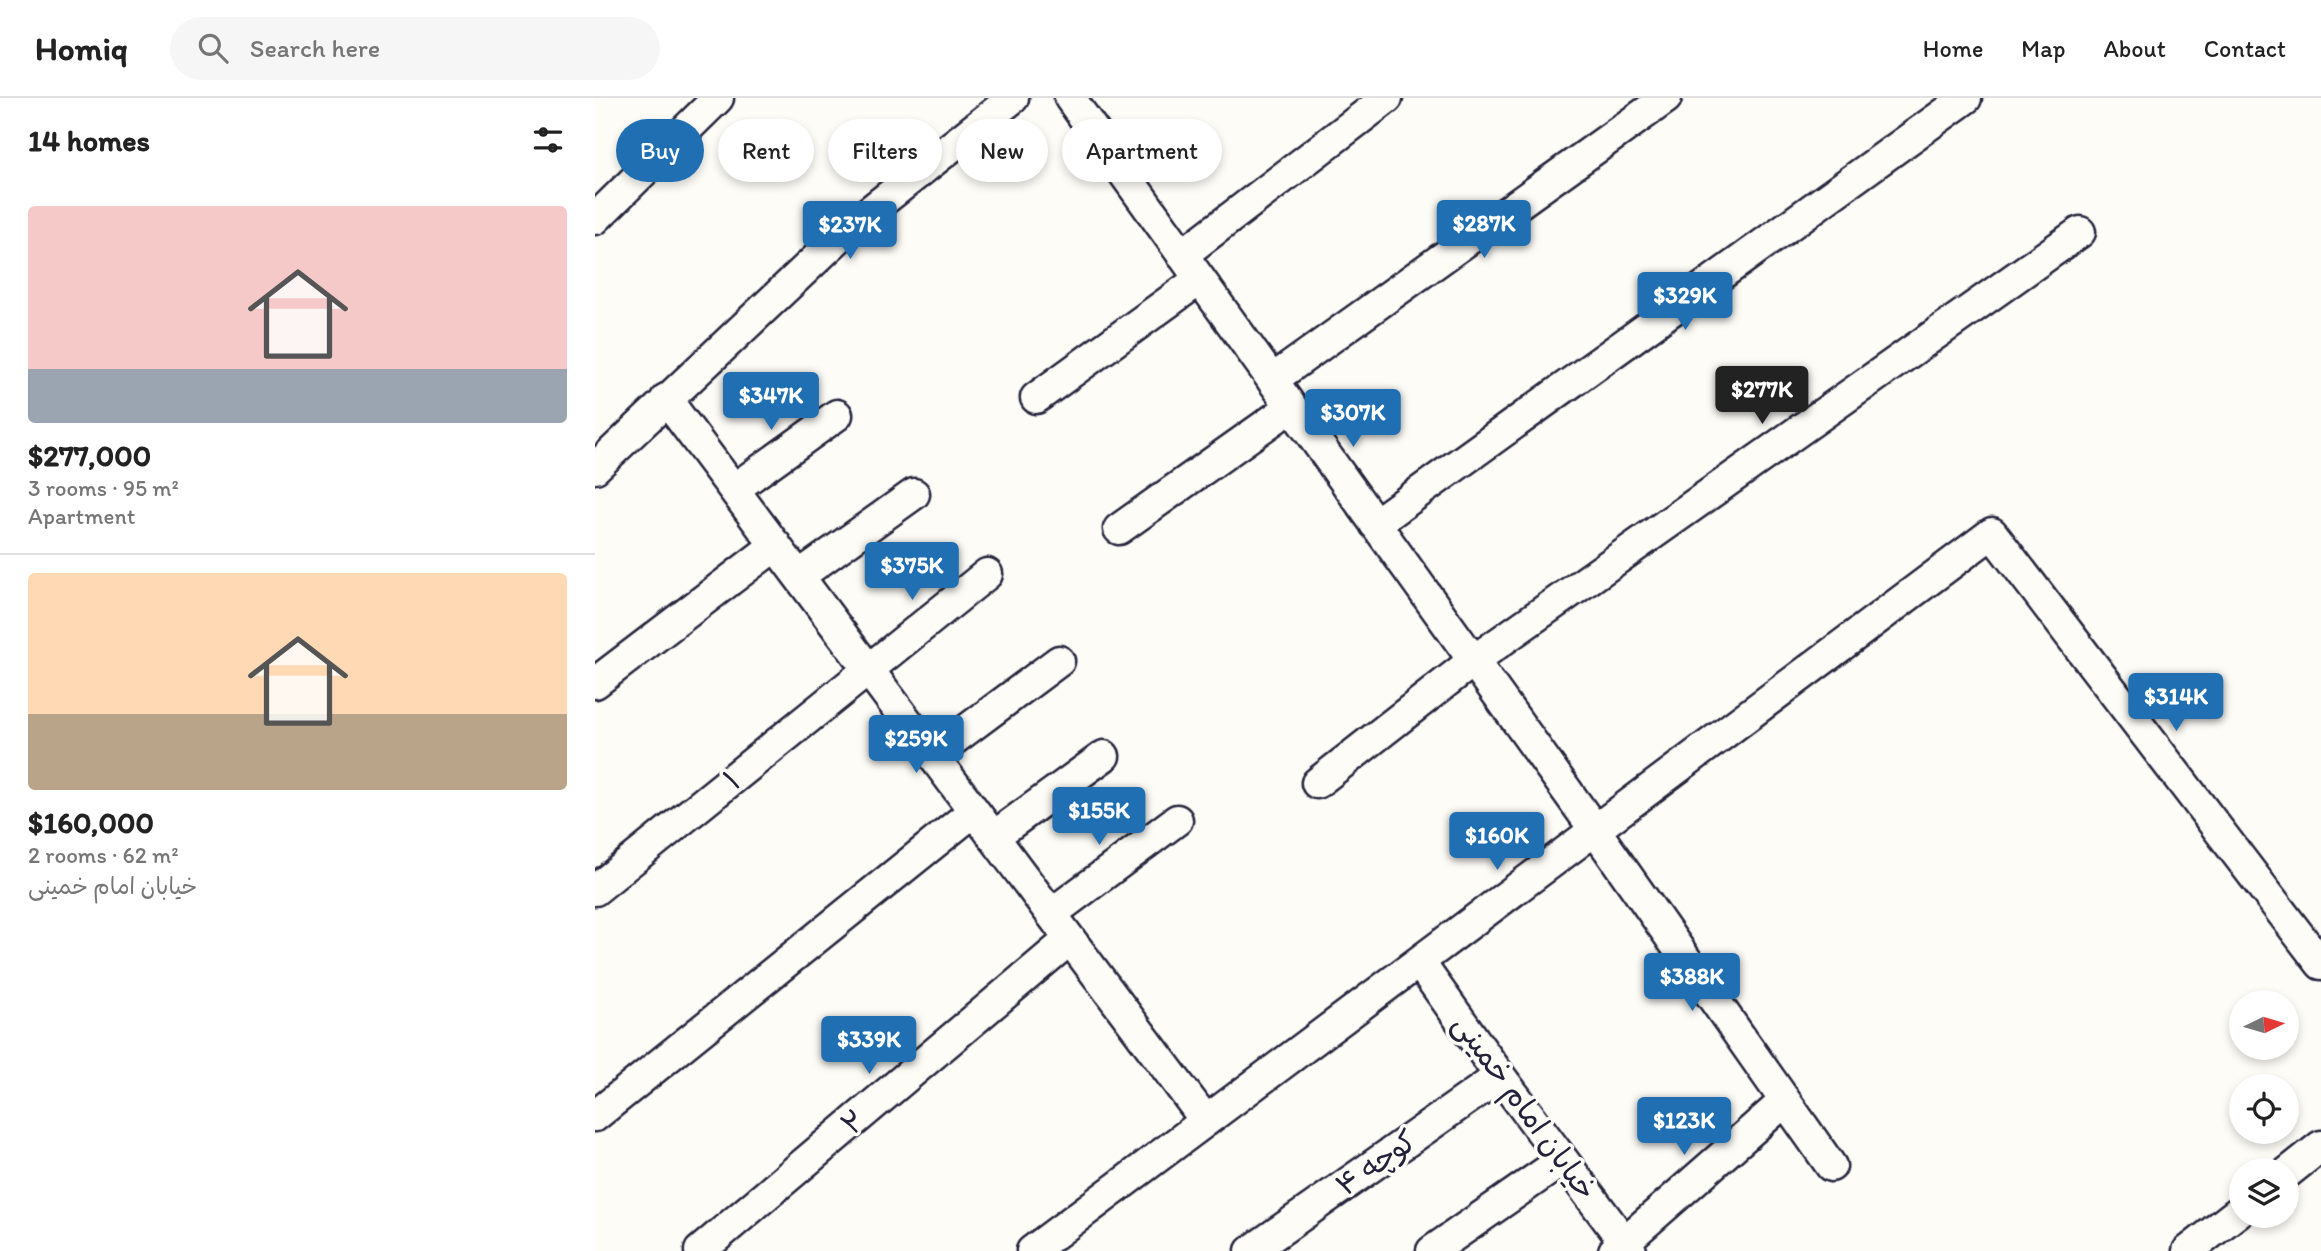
<!DOCTYPE html>
<html lang="en">
<head>
<meta charset="utf-8">
<style>
  :root { --surface:#fff; --page:#f6f6f6; --text:#222; --muted:#767676; --line:#e0e0e0; --accent:#1f6fb2 }
  body { margin:0; font-family:Itim,"Playpen Sans Arabic",sans-serif; background:var(--page); color:var(--text); height:100vh; display:flex; flex-direction:column; font-size:26px; white-space:nowrap }
  * { box-sizing:border-box; margin:0 }
  p { font-size:23px; color:var(--muted) }
  .icon { flex:none; width:38px; height:38px; fill:none; stroke:currentColor; stroke-width:2; stroke-linecap:round; stroke-linejoin:round }
  .map { position:relative; flex:1; overflow:hidden }
  .panel { display:flex; flex-direction:column; background:var(--surface); width:595px }
  .panel>* { flex:none }
  .hud { position:absolute; left:21px; top:21px; width:665px; height:63px; display:flex; gap:14px }
  .needle { width:46px; rotate:85deg }
  .tools { position:absolute; left:1634px; top:892px; display:grid; gap:14px }
  .tools a { display:grid; place-items:center; width:70px; height:70px; border-radius:50%; background:var(--surface); box-shadow:0 4px 10px #0003; font-size:35px }
  .price { position:absolute; translate:-50% -60px; padding:0 16px; border-radius:7px; background:var(--accent); color:#fff; font-size:23px; line-height:46px; filter:drop-shadow(0 2px 4px #0008) }
  .price::after { content:''; position:absolute; left:50%; top:42px; width:21px; height:16px; margin-left:-10px; background:inherit; clip-path:polygon(0 0,100% 0,50% 100%) }
  .price.active { background:#222; color:#fff }
  ul { padding:0; list-style:none }
  li { display:grid; align-content:center; gap:14px; height:371px; padding:0 28px }
  li+li { border-top:2px solid var(--line) }
  li span { display:grid; place-items:center; height:217px; border-radius:7px; color:#555 }
  li>.icon { margin-inline-start:auto }
  span .icon { width:126px; height:126px; fill:#fffc; stroke-width:1 }
  li b { font-size:30px }
  h2 { display:flex; justify-content:space-between; align-items:center; height:84px; padding:0 28px; font-size:30px }
  .chip { padding:0 24px; border-radius:32px; background:var(--surface); box-shadow:0 4px 10px #0003; font-size:24px; line-height:63px }
  .chip.active { background:var(--accent); color:#fff }
  header { display:flex; align-items:center; gap:42px; box-sizing:border-box; height:98px; padding:0 35px; background:var(--surface); border-bottom:2px solid var(--line) }
  header strong { font-size:33px }
  nav { display:flex; gap:38px; margin-inline-start:auto; font-size:24px }
  .search { width:490px; height:63px; background:var(--page); display:flex; align-items:center; gap:18px; box-sizing:border-box; padding:0 24px; border-radius:38px; color:var(--muted); font-size:26px }
  main { display:flex; flex:1; min-height:0 }
  .map>svg:first-child { display:block }
  .lines { fill:none; stroke-linecap:round; stroke-linejoin:round }
  .minor-casing { stroke:#22223b; stroke-width:35 }
  .minor { stroke:#fdfcf7; stroke-width:30 }
  .labels { text-anchor:middle; stroke-width:7; stroke-linejoin:round; paint-order:stroke }
  .street-label { font-size:30px; fill:#22223b; stroke:#fdfcf7 }
</style>
</head>
<body>
<header>
<strong>Homiq</strong>
<div class="search"><svg class="icon" aria-label="search" viewBox="0 0 24 24"><circle cx="10" cy="10" r="6"/><path d="M15 15l6 6"/></svg>Search here</div>
<nav><a>Home</a><a>Map</a><a>About</a><a>Contact</a></nav>
</header>
<main>
<section class="panel">
<h2>14 homes<svg class="icon" aria-label="filters" viewBox="0 0 24 24"><path d="M4 7h16M4 17h16"/><circle cx="9" cy="7" r="2"/><circle cx="15" cy="17" r="2"/></svg></h2>
<ul>
<li><span style="background:linear-gradient(#f6c9c9 75%,#9aa5b1 0)"><svg class="icon" aria-label="home" viewBox="0 0 24 24"><path d="M3 11l9-7 9 7M6 9v11h12V9"/></svg></span><div><b>$277,000</b><p>3 rooms · 95 m²</p><p>Apartment</p></div></li>
<li><span style="background:linear-gradient(#ffd9b3 65%,#b9a48a 0)"><svg class="icon" aria-label="home" viewBox="0 0 24 24"><path d="M3 11l9-7 9 7M6 9v11h12V9"/></svg></span><div><b>$160,000</b><p>2 rooms · 62 m²</p><p>خیابان امام خمینی</p></div></li>
</ul>
</section>
<div class="map">
<svg width="1726" height="1153" viewBox="0 0 1726 1153">
  <rect width="100%" height="100%" fill="#fdfcf7"/>
  <filter id="ink" filterUnits="userSpaceOnUse"><feTurbulence type="fractalNoise" baseFrequency=".0143" numOctaves="2"/><feDisplacementMap in="SourceGraphic" scale="14" xChannelSelector="R" yChannelSelector="G"/><feConvolveMatrix kernelMatrix="1 2 1 2 8 2 1 2 1" color-interpolation-filters="sRGB"/></filter>
  <g filter="url(#ink)">
    <g class="lines">
      <defs>
        <path id="minor" d="M475 0 1000 732 1236 1068
          M0 121 123 0
          M587 157 792 0
          M677 282 1071 0
          M441 300 605 181
          M71 301 611 1023
          M0 370 256 128 418 0
          M139 391 242 317
          M780 426 1371 0
          M524 431 696 309
          M204 478 319 396
          M0 585 181 447
          M338 657 464 563
          M722 685 878 563 1485 134
          M398 739 509 658
          M0 792 392 476
          M456 816 582 722
          M824 864 905 978 1036 1153
          M0 1018 379 713
          M1692 1075 1726 1048
          M105 1153 475 841
          M437 1153 1397 435 1726 866
          M656 1153 905 978
          M837 1153 968 1062
          M1019 1153 1182 1010
          M1593 1153 1647 1111"/>
      </defs>
      <use href="#minor" class="minor-casing"/>
      <use href="#minor" class="minor"/>
    </g>
  </g>
  <g class="labels">
    <g class="street-label">
      <text transform="translate(137 682) rotate(-39)" y="10">۱</text>
      <text transform="translate(930 1009) rotate(54)" y="10">خیابان امام خمینی</text>
      <text transform="translate(258 1024) rotate(-40)" y="10">۲</text>
      <text transform="translate(781 1065) rotate(-35)" y="10">کوچه ۴</text>
    </g>
  </g>
</svg>
<div class="tools">
<a><svg class="needle" viewBox="-14 -14 28 28"><path d="M0-13l5 13h-10z" fill="#e53935"/><path d="M0 13l5-13h-10z" fill="#767676"/></svg></a>
<a><svg class="icon" aria-label="locate" viewBox="0 0 24 24"><circle cx="12" cy="12" r="6"/><path d="M12 2v4M12 18v4M2 12h4M18 12h4"/></svg></a>
<a><svg class="icon" aria-label="layers" viewBox="0 0 24 24"><path d="M12 4l9 5-9 5-9-5zM3 14l9 5 9-5"/></svg></a>
</div>
<b class="price" style="left:889px;top:162px">$287K</b>
<b class="price" style="left:255px;top:163px">$237K</b>
<b class="price" style="left:1090px;top:234px">$329K</b>
<b class="price active" style="left:1167px;top:328px">$277K</b>
<b class="price" style="left:176px;top:334px">$347K</b>
<b class="price" style="left:758px;top:351px">$307K</b>
<b class="price" style="left:317px;top:504px">$375K</b>
<b class="price" style="left:1581px;top:635px">$314K</b>
<b class="price" style="left:321px;top:677px">$259K</b>
<b class="price" style="left:504px;top:749px">$155K</b>
<b class="price" style="left:902px;top:774px">$160K</b>
<b class="price" style="left:1097px;top:915px">$388K</b>
<b class="price" style="left:274px;top:978px">$339K</b>
<b class="price" style="left:1089px;top:1059px">$123K</b>
<div class="hud">
<a class="chip active">Buy</a>
<a class="chip">Rent</a>
<a class="chip">Filters</a>
<a class="chip">New</a>
<a class="chip">Apartment</a>
</div>
</div>
</main>
</body>
</html>
